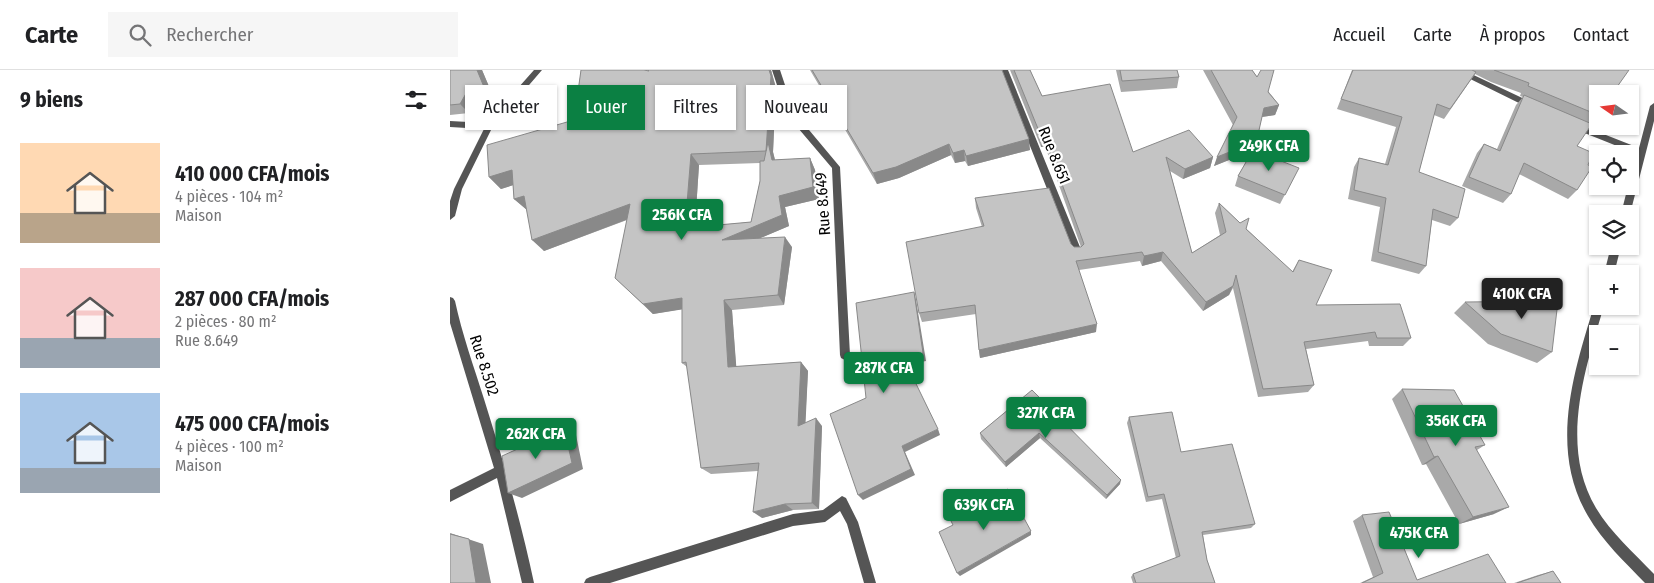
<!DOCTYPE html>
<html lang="fr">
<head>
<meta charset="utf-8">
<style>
  :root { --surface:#fff; --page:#f6f6f6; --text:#202124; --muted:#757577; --line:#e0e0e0; --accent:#0b8043 }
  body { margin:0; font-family:"Fira Sans Condensed",sans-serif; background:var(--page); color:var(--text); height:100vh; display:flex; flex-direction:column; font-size:19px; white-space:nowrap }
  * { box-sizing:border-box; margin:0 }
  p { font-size:16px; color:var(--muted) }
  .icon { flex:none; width:28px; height:28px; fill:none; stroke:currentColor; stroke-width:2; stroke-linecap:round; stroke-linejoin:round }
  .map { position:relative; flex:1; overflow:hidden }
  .details { display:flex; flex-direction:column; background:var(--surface); width:450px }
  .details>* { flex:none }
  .top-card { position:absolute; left:15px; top:15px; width:475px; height:45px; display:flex; gap:10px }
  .needle { width:32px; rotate:284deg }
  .buttons { position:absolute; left:1139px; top:15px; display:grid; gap:10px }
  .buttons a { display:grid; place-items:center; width:50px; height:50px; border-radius:0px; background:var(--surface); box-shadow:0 1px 4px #0004; font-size:25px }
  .price { position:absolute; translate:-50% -42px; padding:0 11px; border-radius:5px; background:var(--accent); color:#fff; font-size:16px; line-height:32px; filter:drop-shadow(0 1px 2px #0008) }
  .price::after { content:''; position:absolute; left:50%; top:30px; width:15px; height:11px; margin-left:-8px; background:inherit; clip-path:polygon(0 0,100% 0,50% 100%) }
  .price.on { background:#222; color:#fff }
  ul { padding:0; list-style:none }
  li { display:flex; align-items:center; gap:15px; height:125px; padding:0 20px }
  li span { display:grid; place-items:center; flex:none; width:140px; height:100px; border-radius:0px; color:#555 }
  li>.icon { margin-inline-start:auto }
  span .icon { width:60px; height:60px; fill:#fffc; stroke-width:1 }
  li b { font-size:21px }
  h2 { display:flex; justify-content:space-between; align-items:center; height:60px; padding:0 20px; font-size:21px }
  .tag { padding:0 18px; border-radius:0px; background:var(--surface); box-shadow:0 1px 4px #0004; font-size:18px; line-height:45px }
  .tag.on { background:var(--accent); color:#fff }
  header { display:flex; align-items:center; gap:30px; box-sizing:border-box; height:70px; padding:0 25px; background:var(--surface); border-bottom:1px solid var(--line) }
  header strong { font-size:24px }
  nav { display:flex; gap:28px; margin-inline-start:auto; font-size:18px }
  .search { width:350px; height:45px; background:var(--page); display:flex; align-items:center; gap:12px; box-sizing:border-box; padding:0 18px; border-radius:0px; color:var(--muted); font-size:19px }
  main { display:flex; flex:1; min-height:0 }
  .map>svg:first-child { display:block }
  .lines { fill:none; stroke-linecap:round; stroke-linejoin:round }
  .minor { fill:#555; fill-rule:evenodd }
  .wall { fill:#a9a9a9; fill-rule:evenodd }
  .shaded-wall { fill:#898989 }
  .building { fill:#c4c4c4; stroke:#898989 }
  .labels { text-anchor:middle; stroke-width:4.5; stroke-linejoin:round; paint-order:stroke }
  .street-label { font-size:16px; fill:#000; stroke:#fff }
</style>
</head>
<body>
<header>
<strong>Carte</strong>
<div class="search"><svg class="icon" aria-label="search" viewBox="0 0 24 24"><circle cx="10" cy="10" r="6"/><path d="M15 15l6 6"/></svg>Rechercher</div>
<nav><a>Accueil</a><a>Carte</a><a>À propos</a><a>Contact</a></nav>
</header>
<main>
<section class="details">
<h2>9 biens<svg class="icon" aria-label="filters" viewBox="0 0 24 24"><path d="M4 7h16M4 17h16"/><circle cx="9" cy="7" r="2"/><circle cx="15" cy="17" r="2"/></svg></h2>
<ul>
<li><span style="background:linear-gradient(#ffd9b3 70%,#b9a48a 0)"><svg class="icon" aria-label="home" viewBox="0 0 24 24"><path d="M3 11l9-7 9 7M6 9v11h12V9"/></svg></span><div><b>410 000 CFA/mois</b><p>4 pièces · 104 m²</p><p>Maison</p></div></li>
<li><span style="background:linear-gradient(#f6c9c9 70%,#9aa5b1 0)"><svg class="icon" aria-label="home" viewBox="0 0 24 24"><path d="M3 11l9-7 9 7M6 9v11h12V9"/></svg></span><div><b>287 000 CFA/mois</b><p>2 pièces · 80 m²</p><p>Rue 8.649</p></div></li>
<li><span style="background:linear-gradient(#a9c7e8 75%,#9aa5b1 0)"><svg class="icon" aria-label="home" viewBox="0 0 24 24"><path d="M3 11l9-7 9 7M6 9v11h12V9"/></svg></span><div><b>475 000 CFA/mois</b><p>4 pièces · 100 m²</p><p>Maison</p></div></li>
</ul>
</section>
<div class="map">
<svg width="1204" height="513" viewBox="0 0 1204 513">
  <rect width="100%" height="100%" fill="#fff"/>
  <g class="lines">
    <path class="minor" d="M84 0H92L42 58 12 119 5 146 0 150V131L4 119 34 59 0 57V51L37 53Z
      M322 0H330L344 42 390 97 400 285 399 288 395 290 391 288 390 285 382 98 337 45Z
      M550 0H558L632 182 630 185H624L622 182Z
      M1002 0H1013L1085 34 1086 36 1085 38H1079Z
      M1204 33V51L1180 144H1171L1178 116H1180V109L1187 84 1122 58 1121 56 1125 53 1128 54 1189 78 1200 36Z
      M1161 176H1171L1164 204H1154Z
      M0 227 3 228 5 231C12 264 24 297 34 329 53 390 71 451 84 513H72L47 408 0 432V420L44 398 0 253Z
      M1148 232V236H1154C1135 299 1109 376 1146 438 1161 463 1184 483 1204 504V513H1195C1175 492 1153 472 1138 446 1099 380 1123 304 1144 236Z
      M392 426 396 428 408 452 426 513H414L397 454 390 441 375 452 343 456 160 513H134L136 509 140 507 343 444 373 440Z"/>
  </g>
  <path class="wall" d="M0 0H32L43 26 27 29 19 43 0 45Z
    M131 0H321L326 18 323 82 325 90 360 88 365 100 369 129 335 137 339 156 310 168 342 177 334 235 282 240 286 297 351 292 358 301 355 353 372 356 369 439 343 440 312 448 308 401 261 404 251 398 237 297 232 293V239L203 244 165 208 177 150 94 181 77 140 64 129 63 115 51 119 39 107 124 50ZM310 93V111L301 152 245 157 249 95Z
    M360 0H552L580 80 518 96 515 91 505 93 501 85 449 108 427 114Z
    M560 0H580L592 26 683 82 763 87 760 98 733 109 720 101 742 183 770 165 765 143 769 133 842 202 849 190 866 235 961 268 953 276H919L918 271 856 279 864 315 858 322 808 327 783 218 779 225 753 241 711 191 692 196 690 191 629 200 646 262 530 288 529 280 526 244 472 252 469 243 532 157 526 138 525 128 621 174 624 177H631L595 76 591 77Z
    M666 0H727L729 7 727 18 671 22Z
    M753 0H802L829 35 825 45 812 47 804 80 844 107 830 134 785 116 788 106 800 85 799 82 764 96 783 55Z
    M902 0H1179L1148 24V45L1140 53 1127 76V120L1118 129 1069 104 1061 124 1053 133 1012 116 1027 83 1034 74 1047 79 1066 35 1073 27 1070 26 1071 23 1041 12 1025 4 994 49 984 45 969 102 1008 148 1000 156 982 150 976 196 969 204 921 191 930 137 898 129 904 97 909 88 935 94 946 57 887 39Z
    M1015 232 1102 282 1087 293 1038 274 1004 243Z
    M952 319 1035 375 1027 380 1044 444 1009 454 976 394 972 395 942 329Z
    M582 320 670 414 656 429 590 368 556 397 531 369 530 363Z
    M679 347 731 382 805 454 801 458 753 465 757 490 765 513H683L681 507 683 504 726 488 712 429 696 432 677 353Z
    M912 445 966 510 1056 513H910L923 507 903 451Z
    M1103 501 1111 513H1064L1088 505Z"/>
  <path class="shaded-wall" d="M27 0H32L43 26 27 29 19 43 10 34Z
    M319 0H321L326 18 323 82 328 102 316 81Z
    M829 35 825 45 811 47 814 38Z
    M594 65 595 76 591 77V66Z
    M579 69 580 80 518 96 516 86Z
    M802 73 799 82 764 96 767 87Z
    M499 74 501 85 449 108 427 114 423 103Z
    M514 80 515 91 505 93 503 83Z
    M241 84 249 95 244 169 235 158Z
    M763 87 760 98 733 109 735 99Z
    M360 88 365 100 369 129 335 137 339 156 280 181 272 170 332 145 329 126Z
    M62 100 73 112 51 119 39 107Z
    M74 126 77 140 64 129Z
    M180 134 189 145 94 181 82 170Z
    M335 167 342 177 334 235 328 225Z
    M713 182 711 191 692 196 694 186Z
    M783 216 779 225 753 241 756 232Z
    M464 222 466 230 476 291 456 295 453 287Z
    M232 228 241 238 203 244 193 234Z
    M274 230 282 240 287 306 278 297Z
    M647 254 646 262 530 288 529 280Z
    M351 292 358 301 355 364 348 356Z
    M366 348 372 356 369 439 362 433Z
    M114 358 126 365 133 399 72 428 58 423Z
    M488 359 490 365 455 382 465 405 413 430 408 425 452 376Z
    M589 363 590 368 556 397 555 392Z
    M988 386 976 394 972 395 984 387Z
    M671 410 670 414 656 429 657 425Z
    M335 434 343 440 312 448 303 442Z
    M1059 437 1044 444 1009 454 1023 447Z
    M581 461V465L510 506 507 503Z
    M0 463 33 474 41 513H26Z"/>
  <path class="building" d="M0 0H27L34 17 18 20 10 34 0 35Z
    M131 0H194L199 1 198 0H319L321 6 316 81 241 84 235 158 301 152 310 111V91H314L318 72 322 90 360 88 363 117 329 126 332 145 272 170 335 167 328 225 274 230 278 297 351 292 348 356 366 348 362 433 335 434 303 442 309 393 251 398 236 292 232 293V228L193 234 165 208 180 134 82 170 74 126 64 129 62 100 39 107 37 75 124 50Z
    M362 0H552L579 69 516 86 514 80 503 83 499 74 446 97 423 103Z
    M564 0H580L592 26 660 14 683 82 739 60 763 87 735 99 716 87 742 183 776 162 769 133 790 153 799 148 796 159 843 202 849 190 882 200 866 235 950 234 961 268H927L925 262 854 272 864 315 813 319 786 205 783 216 756 232 713 182 694 186 692 182 626 191 647 254 529 280 525 235 469 243 456 172 534 156 525 128 599 118 621 174 624 177H631L634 174 594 65 591 66Z
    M670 0H727L729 7 672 11Z
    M761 0H802L807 7 811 0H824L818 22 829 35 814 38 805 78 802 73 767 87 787 47Z
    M903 0H1022L1026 2 1000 39 987 34 969 102 1015 119 1008 148 983 139 976 196 928 182 936 128 904 120 909 88 938 95 952 47 891 29Z
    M1044 0H1179L1162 24H1148V45L1078 16 1079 13Z
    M1074 25 1142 54 1127 76 1143 83 1138 95 1142 97 1127 120 1074 93 1061 124 1019 107 1034 74 1050 81Z
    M803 80 849 98 835 125 788 106Z
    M464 222 473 283 453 287 488 359 452 376 461 399 408 425 380 344 416 328 406 233Z
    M1108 231 1102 282 1051 264 1015 232Z
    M952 319 1004 320 1035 375 1025 377 1059 437 1023 447 988 386 984 387Z
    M582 320 671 410 657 425 589 363 555 392 530 363Z
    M722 342 731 382 782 374 805 454 752 462 757 490 765 513H686L683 504 730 486 714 424 698 427 679 347Z
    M114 358 122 393 58 423 52 386Z
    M558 419 581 461 507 503 489 462 503 455 501 451Z
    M939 442 967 510 1038 484 1056 513H912L933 503 912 445Z
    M0 464 19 469 26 513H0Z
    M1103 501 1111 513H1067Z"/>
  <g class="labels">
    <g class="street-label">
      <text transform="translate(605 85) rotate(68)" y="6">Rue 8.651</text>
      <text transform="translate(372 134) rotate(-94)" y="6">Rue 8.649</text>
      <text transform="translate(35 295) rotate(72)" y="6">Rue 8.502</text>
    </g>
  </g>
</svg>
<div class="buttons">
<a><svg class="needle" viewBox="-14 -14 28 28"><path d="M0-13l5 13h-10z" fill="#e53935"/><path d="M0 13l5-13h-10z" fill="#757577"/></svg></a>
<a><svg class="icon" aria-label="locate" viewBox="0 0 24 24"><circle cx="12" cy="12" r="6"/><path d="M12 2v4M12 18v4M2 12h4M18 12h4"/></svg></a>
<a><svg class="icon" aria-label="layers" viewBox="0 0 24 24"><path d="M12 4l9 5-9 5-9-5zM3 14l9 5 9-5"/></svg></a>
<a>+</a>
<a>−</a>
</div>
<b class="price" style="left:819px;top:102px">249K CFA</b>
<b class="price" style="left:232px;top:171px">256K CFA</b>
<b class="price on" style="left:1072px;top:250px">410K CFA</b>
<b class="price" style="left:434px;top:324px">287K CFA</b>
<b class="price" style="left:596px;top:369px">327K CFA</b>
<b class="price" style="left:1006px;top:377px">356K CFA</b>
<b class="price" style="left:86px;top:390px">262K CFA</b>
<b class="price" style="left:534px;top:461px">639K CFA</b>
<b class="price" style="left:969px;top:489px">475K CFA</b>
<div class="top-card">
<a class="tag">Acheter</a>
<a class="tag on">Louer</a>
<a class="tag">Filtres</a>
<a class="tag">Nouveau</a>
</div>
</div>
</main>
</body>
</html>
